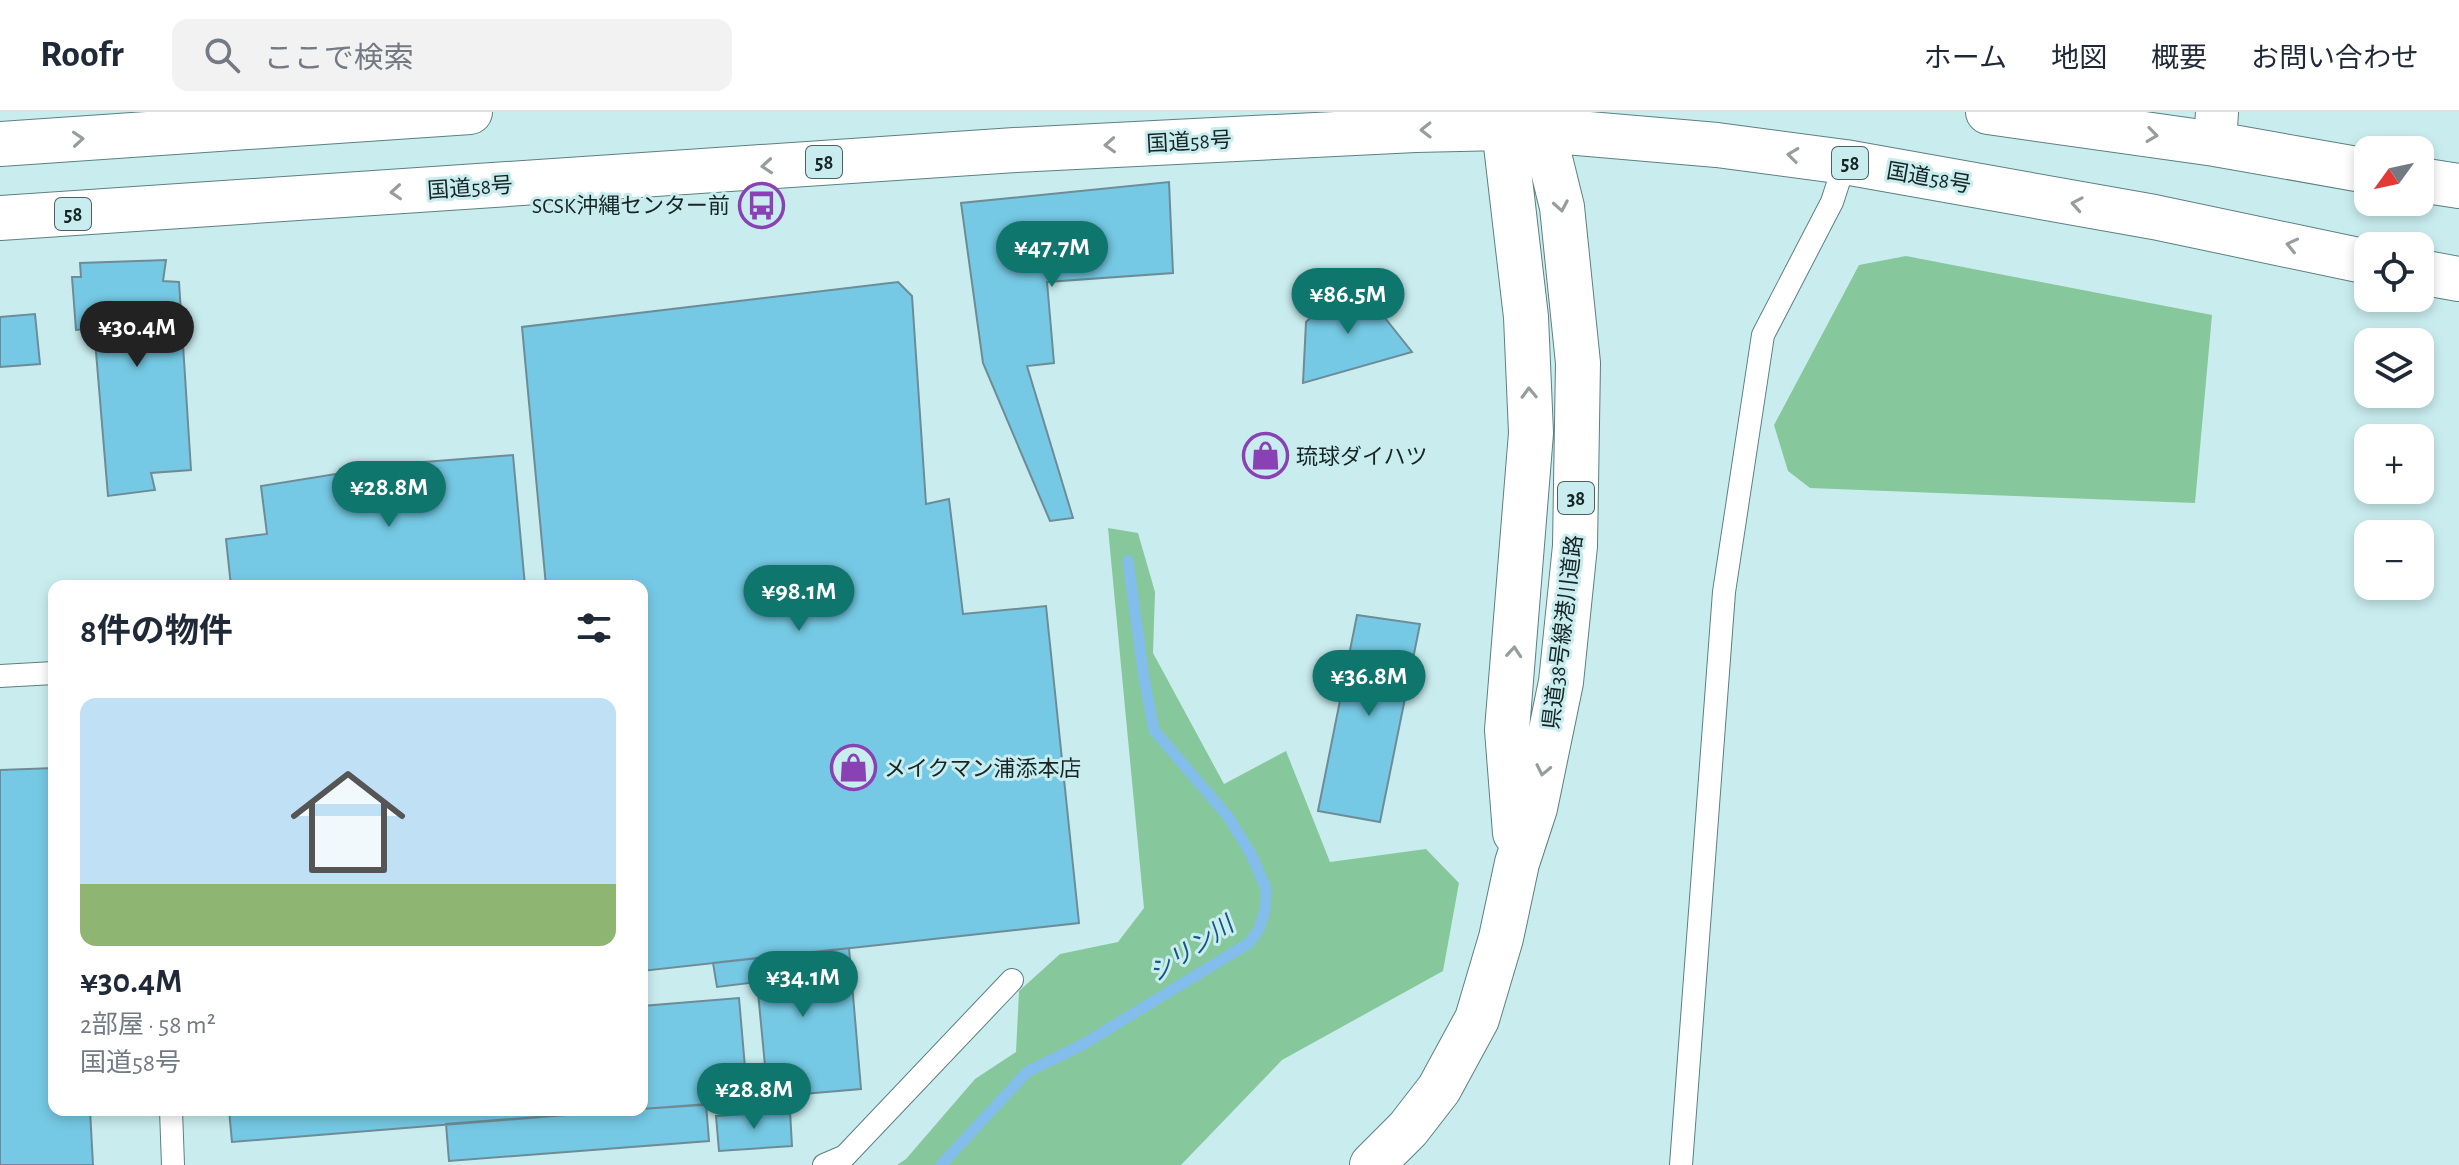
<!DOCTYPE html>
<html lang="ja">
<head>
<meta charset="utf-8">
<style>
  :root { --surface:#fff; --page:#f2f2f3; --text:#1f2937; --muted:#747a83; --line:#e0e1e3; --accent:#0f766e }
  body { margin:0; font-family:"Alegreya Sans","Noto Sans JP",sans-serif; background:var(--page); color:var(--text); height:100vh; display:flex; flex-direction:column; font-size:30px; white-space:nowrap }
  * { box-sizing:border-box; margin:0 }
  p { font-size:26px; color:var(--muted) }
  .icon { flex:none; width:44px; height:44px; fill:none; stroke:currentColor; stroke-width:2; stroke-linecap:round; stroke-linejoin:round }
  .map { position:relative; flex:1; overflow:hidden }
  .side { position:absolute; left:48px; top:468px; width:600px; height:536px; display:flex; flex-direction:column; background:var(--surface); border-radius:16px; box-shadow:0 4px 12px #0003 }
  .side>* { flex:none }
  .needle { width:52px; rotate:237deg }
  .fabs { position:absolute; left:2354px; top:24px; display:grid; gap:16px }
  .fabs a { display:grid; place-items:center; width:80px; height:80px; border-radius:16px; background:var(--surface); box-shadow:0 4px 12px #0003; font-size:40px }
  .price { position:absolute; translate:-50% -68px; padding:0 18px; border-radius:28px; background:var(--accent); color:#fff; font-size:26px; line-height:52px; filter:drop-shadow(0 2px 4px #0008) }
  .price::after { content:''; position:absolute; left:50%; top:48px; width:24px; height:18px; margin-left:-12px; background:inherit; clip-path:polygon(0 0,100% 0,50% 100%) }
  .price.on { background:#222; color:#fff }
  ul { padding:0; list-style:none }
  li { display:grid; align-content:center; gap:16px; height:424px; padding:0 32px }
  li+li { border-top:2px solid var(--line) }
  li span { display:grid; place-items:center; height:248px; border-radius:16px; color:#555 }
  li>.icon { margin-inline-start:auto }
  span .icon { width:144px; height:144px; fill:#fffc; stroke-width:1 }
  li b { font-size:34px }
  h2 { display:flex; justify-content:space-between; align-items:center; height:96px; padding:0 32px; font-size:34px }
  header { display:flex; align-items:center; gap:48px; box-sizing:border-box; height:112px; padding:0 40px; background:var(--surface); border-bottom:2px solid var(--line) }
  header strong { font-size:38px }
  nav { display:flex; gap:44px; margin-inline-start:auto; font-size:28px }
  .search { width:560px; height:72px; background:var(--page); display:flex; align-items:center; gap:20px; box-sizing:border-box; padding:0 28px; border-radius:16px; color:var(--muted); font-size:30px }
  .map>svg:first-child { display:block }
  .forest { fill:#87c79c }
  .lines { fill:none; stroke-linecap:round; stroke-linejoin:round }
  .stream { stroke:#83bdec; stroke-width:11 }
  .building { fill:#75c9e4; stroke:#6e8c97; stroke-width:2 }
  .service-casing { stroke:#5d7f80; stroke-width:24 }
  .minor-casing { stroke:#5d7f80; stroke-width:44 }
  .primary-casing { stroke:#5d7f80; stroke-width:46 }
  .trunk-casing { stroke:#5d7f80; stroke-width:46 }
  .service { stroke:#fff; stroke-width:22 }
  .minor { stroke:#fff; stroke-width:42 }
  .primary { stroke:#fff; stroke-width:44 }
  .trunk { stroke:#fff; stroke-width:44 }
  .oneway { stroke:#979d9d }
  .labels { text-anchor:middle; stroke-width:6; stroke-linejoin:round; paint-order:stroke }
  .shield { fill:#c9edef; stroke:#4c6162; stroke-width:2 }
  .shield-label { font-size:20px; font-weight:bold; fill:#172526 }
  .street-label { font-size:22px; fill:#172526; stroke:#c9edef }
  .poi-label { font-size:22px; fill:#172526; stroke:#c9edef; text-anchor:start }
  .water-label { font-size:24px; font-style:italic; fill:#155783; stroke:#c9edef }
</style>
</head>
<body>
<header>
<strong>Roofr</strong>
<div class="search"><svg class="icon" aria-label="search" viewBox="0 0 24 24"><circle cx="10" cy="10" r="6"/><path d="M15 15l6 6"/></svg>ここで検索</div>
<nav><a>ホーム</a><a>地図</a><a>概要</a><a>お問い合わせ</a></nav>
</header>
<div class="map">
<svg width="2459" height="1053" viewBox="0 0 2459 1053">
  <rect width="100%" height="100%" fill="#c9edef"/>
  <path class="forest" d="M1906 144 2212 203 2195 391 1810 376 1788 359 1774 313 1859 153Z
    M1108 416 1138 421 1155 480 1153 541 1224 672 1286 639 1330 750 1426 737 1459 771 1443 859 1282 948 1181 1053H897L906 1047 975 967 1016 940 1019 879 1060 842 1118 830 1144 796Z"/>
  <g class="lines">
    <path class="stream" d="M941 1053 1027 960 1082 933 1249 831 1259 817 1265 798 1266 777 1251 742 1229 706 1154 618 1144 566 1128 449"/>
  </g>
  <path class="building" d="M1169 70 1173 161 1047 170 1054 251 1027 254 1073 406 1050 409 983 251 961 91Z
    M166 148 163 169 179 170 191 358 151 361 155 378 108 384 94 216 76 218 72 165H81L80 151Z
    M1354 167 1412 240 1303 271 1306 210Z
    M898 170 912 184 926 392 949 387 963 502 1046 494 1079 811 642 859V474H546L522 215Z
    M35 202 40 252 0 255V205Z
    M513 343 525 474H231L226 427 267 422 261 374 398 352Z
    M1357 503 1420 512 1380 710 1318 699Z
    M54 656V998H90L93 1053H0V658Z
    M849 836 861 977 768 985 757 870 717 875 713 851Z
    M739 886 748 990 642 997V894Z
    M706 992 709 1029 449 1049 446 1012Z
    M229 998H628L232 1030Z
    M790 999 792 1034 719 1039 716 1004Z"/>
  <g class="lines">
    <defs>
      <path id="service" d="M0 564 54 561
        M171 998 173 1053
        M824 1053 845 1044 1012 868
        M1681 1053 1724 480 1763 223 1832 90 1845 50"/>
      <path id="minor" d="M2215 32 2217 0"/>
      <path id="primary" d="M1507 0 1504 16 1526 205 1531 321 1507 618 1515 721
        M1372 1053 1408 1017 1439 977 1477 907 1501 826 1517 751 1535 696 1561 570 1575 434 1578 251 1562 95 1543 18 1536 0"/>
      <path id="trunk" d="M1988 0 2215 32 2368 59
        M0 32 470 0
        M2420 68 2459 74
        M0 106 1015 38 1415 18 1504 16 1543 18 1717 33 1845 50 2154 105 2368 150
        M2420 160 2459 167"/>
    </defs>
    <use href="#service" class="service-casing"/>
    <use href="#minor" class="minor-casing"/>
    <use href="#primary" class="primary-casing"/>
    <use href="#trunk" class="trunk-casing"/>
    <use href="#service" class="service"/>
    <use href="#minor" class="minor"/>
    <use href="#primary" class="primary"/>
    <use href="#trunk" class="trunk"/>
  </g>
  <defs><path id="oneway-chevron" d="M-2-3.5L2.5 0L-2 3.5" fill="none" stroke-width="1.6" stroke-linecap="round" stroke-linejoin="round" transform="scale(2)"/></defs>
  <g class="oneway">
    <use href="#oneway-chevron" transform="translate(1426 18) rotate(179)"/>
    <use href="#oneway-chevron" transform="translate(2152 23) rotate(8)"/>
    <use href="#oneway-chevron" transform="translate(78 27) rotate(-4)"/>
    <use href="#oneway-chevron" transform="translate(1110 33) rotate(177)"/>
    <use href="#oneway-chevron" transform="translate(1793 43) rotate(-173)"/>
    <use href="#oneway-chevron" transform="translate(767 54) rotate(176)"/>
    <use href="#oneway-chevron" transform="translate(396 80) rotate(176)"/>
    <use href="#oneway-chevron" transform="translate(2077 92) rotate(-170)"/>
    <use href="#oneway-chevron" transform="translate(1561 94) rotate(80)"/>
    <use href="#oneway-chevron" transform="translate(2292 133) rotate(-167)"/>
    <use href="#oneway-chevron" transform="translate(1529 281) rotate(-92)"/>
    <use href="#oneway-chevron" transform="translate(1514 540) rotate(-85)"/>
    <use href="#oneway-chevron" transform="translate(1543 658) rotate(102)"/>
  </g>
  <defs>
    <symbol id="bus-ring" viewBox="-11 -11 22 22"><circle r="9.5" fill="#c9edef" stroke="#8941b4" stroke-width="1.5"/><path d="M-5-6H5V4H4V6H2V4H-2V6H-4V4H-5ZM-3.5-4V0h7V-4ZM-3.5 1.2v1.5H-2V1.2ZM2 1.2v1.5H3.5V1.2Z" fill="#8941b4"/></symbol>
    <symbol id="shop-ring" viewBox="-11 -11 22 22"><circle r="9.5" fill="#c9edef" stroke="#8941b4" stroke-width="1.5"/><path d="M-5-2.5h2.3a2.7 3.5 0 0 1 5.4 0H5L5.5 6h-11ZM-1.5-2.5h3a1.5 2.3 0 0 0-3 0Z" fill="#8941b4"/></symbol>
  </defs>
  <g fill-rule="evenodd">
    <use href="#bus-ring" x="736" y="68" width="51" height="51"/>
    <use href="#shop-ring" x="1240" y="318" width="51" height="51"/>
    <use href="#shop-ring" x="828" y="630" width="51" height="51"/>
  </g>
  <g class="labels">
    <g class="shield">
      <rect x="806" y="34" width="36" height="32" rx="6"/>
      <rect x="1832" y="35" width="36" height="32" rx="6"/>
      <rect x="55" y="86" width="36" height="32" rx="6"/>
      <rect x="1558" y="370" width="36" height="32" rx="6"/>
    </g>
    <g class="shield-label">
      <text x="824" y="57">58</text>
      <text x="1850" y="58">58</text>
      <text x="73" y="109">58</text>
      <text x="1576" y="393">38</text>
    </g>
    <g class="street-label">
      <text transform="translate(1189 29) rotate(-3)" y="8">国道58号</text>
      <text transform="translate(1929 65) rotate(10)" y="8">国道58号</text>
      <text transform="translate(470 75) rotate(-4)" y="8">国道58号</text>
      <text transform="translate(1562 520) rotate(-83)" y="8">県道38号線港川道路</text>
    </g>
    <g class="poi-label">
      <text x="730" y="101" text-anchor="end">SCSK沖縄センター前</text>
      <text x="1296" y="352">琉球ダイハツ</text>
      <text x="884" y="664">メイクマン浦添本店</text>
    </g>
    <g class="water-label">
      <text transform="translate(1191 837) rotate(-34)" y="8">シリン川</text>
    </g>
  </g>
</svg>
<div class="fabs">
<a><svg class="needle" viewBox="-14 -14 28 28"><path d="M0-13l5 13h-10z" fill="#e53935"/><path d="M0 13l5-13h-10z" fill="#747a83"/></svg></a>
<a><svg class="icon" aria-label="locate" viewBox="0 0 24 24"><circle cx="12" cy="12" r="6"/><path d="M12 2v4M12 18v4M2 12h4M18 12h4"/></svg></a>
<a><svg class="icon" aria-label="layers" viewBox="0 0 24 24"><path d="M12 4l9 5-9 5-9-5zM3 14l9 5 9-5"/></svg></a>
<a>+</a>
<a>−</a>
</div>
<b class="price" style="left:1052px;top:177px">¥47.7M</b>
<b class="price" style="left:1348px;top:224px">¥86.5M</b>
<b class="price on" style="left:137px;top:257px">¥30.4M</b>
<b class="price" style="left:389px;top:417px">¥28.8M</b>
<b class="price" style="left:799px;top:521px">¥98.1M</b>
<b class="price" style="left:1369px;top:606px">¥36.8M</b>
<b class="price" style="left:803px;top:907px">¥34.1M</b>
<b class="price" style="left:754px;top:1019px">¥28.8M</b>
<section class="side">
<h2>8件の物件<svg class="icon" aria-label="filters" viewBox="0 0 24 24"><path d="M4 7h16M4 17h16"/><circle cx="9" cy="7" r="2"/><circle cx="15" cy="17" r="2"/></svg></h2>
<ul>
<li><span style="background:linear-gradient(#bfe0f5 75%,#8fb573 0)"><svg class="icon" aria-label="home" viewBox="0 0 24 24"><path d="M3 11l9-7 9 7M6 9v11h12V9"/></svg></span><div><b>¥30.4M</b><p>2部屋 · 58 m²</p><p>国道58号</p></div></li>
</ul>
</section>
</div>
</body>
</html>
